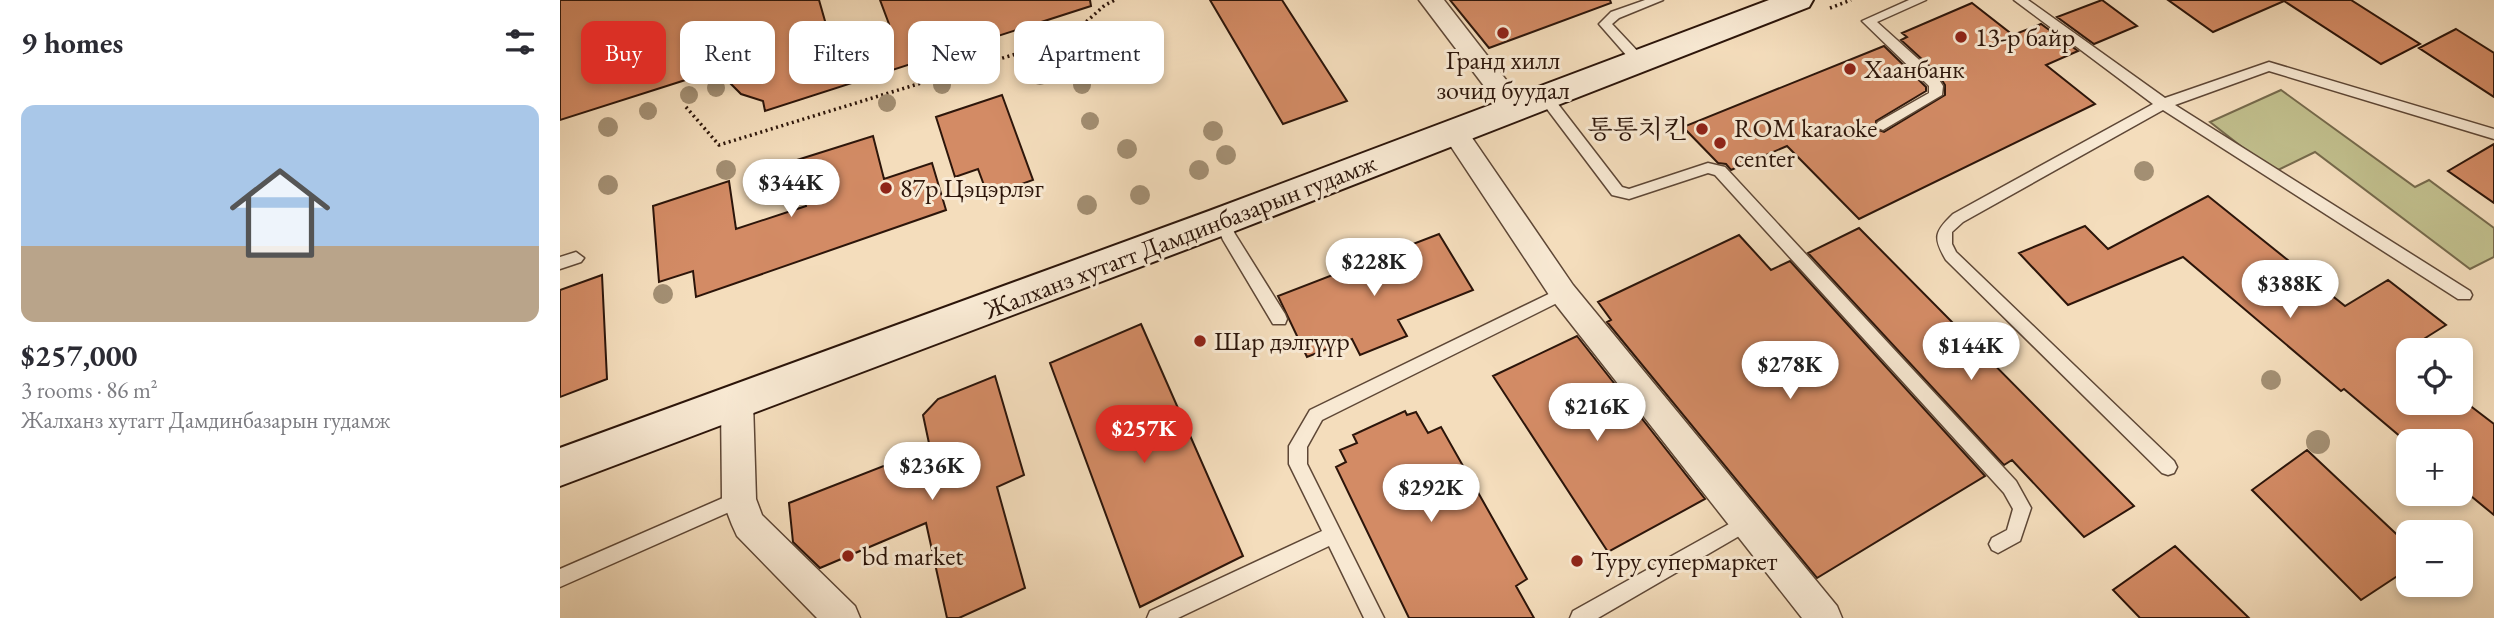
<!DOCTYPE html>
<html lang="en">
<head>
<meta charset="utf-8">
<style>
  :root { --surface:#fff; --page:#f7f7f7; --text:#2b2b33; --muted:#7c7c81; --line:#e1e1e2; --accent:#d93025 }
  body { margin:0; font-family:"EB Garamond","Noto Serif KR",serif; background:var(--page); color:var(--text); height:100vh; display:flex; flex-direction:column; font-size:26px; white-space:nowrap }
  * { box-sizing:border-box; margin:0 }
  p { font-size:23px; color:var(--muted) }
  .icon { flex:none; width:38px; height:38px; fill:none; stroke:currentColor; stroke-width:2; stroke-linecap:round; stroke-linejoin:round }
  .map { position:relative; flex:1; overflow:hidden }
  .panel { display:flex; flex-direction:column; background:var(--surface); width:560px }
  .panel>* { flex:none }
  .guide { position:absolute; left:21px; top:21px; width:665px; height:63px; display:flex; gap:14px }
  .controls { position:absolute; left:1836px; top:338px; display:grid; gap:14px }
  .controls a { display:grid; place-items:center; width:77px; height:77px; border-radius:14px; background:var(--surface); box-shadow:0 4px 10px #0003; font-size:35px }
  .price { position:absolute; translate:-50% -60px; padding:0 16px; border-radius:24px; background:#fff; color:#222; font-size:23px; line-height:46px; filter:drop-shadow(0 2px 4px #0008) }
  .price::after { content:''; position:absolute; left:50%; top:42px; width:21px; height:16px; margin-left:-10px; background:inherit; clip-path:polygon(0 0,100% 0,50% 100%) }
  .price.on { background:var(--accent); color:#fff }
  ul { padding:0; list-style:none }
  li { display:grid; align-content:center; gap:14px; height:371px; padding:0 21px }
  li+li { border-top:2px solid var(--line) }
  li span { display:grid; place-items:center; height:217px; border-radius:14px; color:#555 }
  li>.icon { margin-inline-start:auto }
  span .icon { width:126px; height:126px; fill:#fffc; stroke-width:1 }
  li b { font-size:30px }
  h2 { display:flex; justify-content:space-between; align-items:center; height:84px; padding:0 21px; font-size:30px }
  .chip { padding:0 24px; border-radius:14px; background:var(--surface); box-shadow:0 4px 10px #0003; font-size:24px; line-height:63px }
  .chip.on { background:var(--accent); color:#fff }
  main { display:flex; flex:1; min-height:0 }
  .map>svg:first-child { display:block }
  .green { fill:#c1bf8d; stroke:#766a4c; stroke-width:2 }
  .building { fill:#d38b65; stroke:#2c150a; stroke-width:2 }
  .lines { fill:none; stroke-linecap:round; stroke-linejoin:round }
  .lane-casing { stroke:#5e4736; stroke-width:3 }
  .street-casing { stroke:#5e4736; stroke-width:3 }
  .secondary-casing { stroke:#2c150a; stroke-width:4 }
  .path { stroke:#2c150a; stroke-width:3.5; stroke-dasharray:2 3.5; stroke-linecap:butt }
  .lane { fill:#f8e9d3; fill-rule:evenodd }
  .street { fill:#f8e9d3; fill-rule:evenodd }
  .secondary { fill:#f8e9d3; fill-rule:evenodd }
  .tree { fill:#a38f73 }
  .poi-dot { fill:#8f2418; stroke:#f8e9d3; stroke-width:2.5 }
  .labels { text-anchor:middle; stroke-width:6; stroke-linejoin:round; paint-order:stroke }
  .poi-label { font-size:26px; fill:#2c150a; stroke:#f8e9d3; text-anchor:start }
  .street-label { font-size:26px; fill:#2c150a; stroke:#f8e9d3 }
</style>
</head>
<body>
<main>
<section class="panel">
<h2>9 homes<svg class="icon" aria-label="filters" viewBox="0 0 24 24"><path d="M4 7h16M4 17h16"/><circle cx="9" cy="7" r="2"/><circle cx="15" cy="17" r="2"/></svg></h2>
<ul>
<li><span style="background:linear-gradient(#a9c7e8 65%,#b9a48a 0)"><svg class="icon" aria-label="home" viewBox="0 0 24 24"><path d="M3 11l9-7 9 7M6 9v11h12V9"/></svg></span><div><b>$257,000</b><p>3 rooms · 86 m²</p><p>Жалханз хутагт Дамдинбазарын гудамж</p></div></li>
</ul>
</section>
<div class="map">
<svg width="1934" height="618" viewBox="0 0 1934 618">
  <rect width="100%" height="100%" fill="#f4ddbc"/>
  <filter id="stains"><feTurbulence type="fractalNoise" baseFrequency=".00286" numOctaves="4"/><feColorMatrix values="0 0 0 0 .2 0 0 0 0 .09 0 0 0 0 .02 0 0 0 .5 -.17"/></filter>
  <radialGradient id="worn" r=".72"><stop offset=".6" stop-color="#630" stop-opacity="0"/><stop offset="1" stop-color="#630" stop-opacity=".3"/></radialGradient>
  <path class="green" d="M1721 90 1855 187 1869 180 1934 228V257L1910 269 1755 152 1714 172 1650 122Z"/>
  <path class="building" d="M0 0H259L271 42 329 24 320 0H530L531 6 205 111 203 101 181 94 157 70 0 120Z
    M650 0H722L787 101 723 124Z
    M890 0H1050L1051 3 929 48Z
    M1542 0 1577 26 1534 44 1497 17Z
    M1608 0H1791L1860 44 1821 64 1724 1 1653 32Z
    M1412 3 1453 35 1481 24 1518 51 1486 65 1535 104 1299 219 1227 146 1171 170 1166 164 1158 163 1123 127 1324 46 1366 87V91L1316 121V129L1324 132 1385 95V85L1378 74 1341 40 1347 37 1342 33Z
    M1896 29 1934 53V97L1859 48Z
    M442 95 473 180 428 196 418 169 395 177 376 117Z
    M313 136 324 179 372 163 386 210 136 297 133 271 99 282 93 206 169 181 176 229 246 206 237 160Z
    M1934 144V203L1888 171Z
    M1648 196 1785 306 1828 280 1886 325 1843 352 1848 356V402H1900V398L1934 424V515L1900 487V441H1848V443L1784 389 1781 391 1623 257 1508 305 1459 253 1525 226 1548 249Z
    M1299 228 1574 506 1524 537 1452 460 1444 465 1248 253Z
    M879 234 913 290 838 320 847 336 800 355 792 339 747 357 718 296Z
    M1179 235 1211 270 1230 261 1425 476 1257 578 1047 322 1051 320 1038 302Z
    M42 275 47 379 0 397V290Z
    M581 324 683 556 580 607 490 363Z
    M1017 336 1145 499 1048 552 933 376Z
    M435 376 464 475 437 487 465 588 399 618H387L366 523 260 568 233 542 229 503 370 448 363 415 378 399Z
    M845 411 847 415 856 412 868 433 881 427 967 579 956 586 974 618H849L776 467 786 462 780 450 797 443 793 435Z
    M1747 450 1848 545V569L1801 600 1692 490Z
    M1615 546 1689 618H1580L1553 590Z"/>
  <g class="lines">
    <defs>
      <path id="lane" d="M1085 0H1103L1059 18 1052 24 1084 58 1086 61 1079 65 1074 64 1039 24 1051 12Z
        M1349 0H1366L1317 22 1376 75 1383 86 1382 95 1323 130 1318 128 1316 125 1318 122 1369 93V86L1302 21Z
        M1454 0H1468L1605 98 1709 62 1934 129V139L1709 71 1615 105 1910 291 1912 295 1910 299H1898L1603 110 1403 222 1392 232V244L1396 252 1614 461 1617 467 1614 473 1608 475 1602 473 1386 260C1373 238 1374 232 1393 214L1593 104Z
        M986 93 991 95 1062 187 1069 189 1148 163 1165 167 1456 481 1471 508 1460 541 1438 553 1432 550 1429 544 1432 538 1447 530 1453 509 1444 493 1155 175 1148 173 1069 199 1052 195 981 101 979 98 981 95Z
        M662 215 667 217 675 234 725 314 727 319 725 324H713L663 240 655 221Z
        M16 252 24 258 21 262 0 269V257Z
        M1003 287 1009 289 1011 293 1009 297 762 420 747 447V464L824 618H804L769 546 618 618H587L590 611 762 531 729 464V446L750 410Z
        M179 491 185 493 188 499 185 505 0 587V569Z
        M1187 514 1193 516 1196 522 1193 528 1038 618H1010L1013 611Z"/>
      <path id="street" d="M859 0H884L964 103 968 109 964 115 955 118 946 115Z
        M895 124 904 126 1013 285 1277 606 1282 618H1242L993 301 882 133 886 126Z
        M177 388 188 392 193 402 196 499 202 515 295 606 300 618H257L177 536 172 525 162 499 161 402 166 392Z"/>
      <path id="secondary" d="M1209 0H1253L1249 7 675 231 0 486V448L649 211Z"/>
    </defs>
    <use href="#lane" class="lane-casing"/>
    <use href="#street" class="street-casing"/>
    <use href="#secondary" class="secondary-casing"/>
    <path class="path" d="M1270 8 1291 0
      M126 107 159 145 508 38 545 5 555 0"/>
    <use href="#lane" class="lane"/>
    <use href="#street" class="street"/>
    <use href="#secondary" class="secondary"/>
  </g>
  <g class="tree">
    <circle cx="480" cy="76" r="9"/>
    <circle cx="382" cy="85" r="9"/>
    <circle cx="522" cy="85" r="9"/>
    <circle cx="156" cy="88" r="9"/>
    <circle cx="129" cy="95" r="9"/>
    <circle cx="327" cy="103" r="9"/>
    <circle cx="88" cy="111" r="9"/>
    <circle cx="530" cy="121" r="9"/>
    <circle cx="48" cy="127" r="10"/>
    <circle cx="653" cy="131" r="10"/>
    <circle cx="567" cy="149" r="10"/>
    <circle cx="666" cy="155" r="10"/>
    <circle cx="166" cy="170" r="10"/>
    <circle cx="639" cy="170" r="10"/>
    <circle cx="1584" cy="171" r="10"/>
    <circle cx="48" cy="185" r="10"/>
    <circle cx="580" cy="195" r="10"/>
    <circle cx="527" cy="205" r="10"/>
    <circle cx="103" cy="294" r="10"/>
    <circle cx="1711" cy="380" r="10"/>
    <circle cx="1758" cy="442" r="12"/>
  </g>
  <g class="poi-dot">
    <circle cx="943" cy="33" r="7"/>
    <circle cx="1401" cy="37" r="7"/>
    <circle cx="1290" cy="69" r="7"/>
    <circle cx="1142" cy="129" r="7"/>
    <circle cx="1160" cy="143" r="7"/>
    <circle cx="326" cy="188" r="7"/>
    <circle cx="640" cy="341" r="7"/>
    <circle cx="288" cy="556" r="7"/>
    <circle cx="1017" cy="561" r="7"/>
  </g>
  <g class="labels">
    <g class="poi-label">
      <text x="1415" y="46">13-р байр</text>
      <text x="943" y="69" text-anchor="middle">Гранд хилл<tspan x="943" dy="30">зочид буудал</tspan></text>
      <text x="1304" y="78">Хаанбанк</text>
      <text x="1174" y="137">ROM karaoke<tspan x="1174" dy="30">center</tspan></text>
      <text x="1128" y="138" text-anchor="end">통통치킨</text>
      <text x="340" y="197">87р Цэцэрлэг</text>
      <text x="654" y="350">Шар дэлгүүр</text>
      <text x="302" y="565">bd market</text>
      <text x="1031" y="570">Туру супермаркет</text>
    </g>
    <g class="street-label">
      <text transform="translate(620 236) rotate(-21)" y="9">Жалханз хутагт Дамдинбазарын гудамж</text>
    </g>
  </g>
  <rect width="100%" height="100%" filter="url(#stains)"/>
  <rect width="100%" height="100%" fill="url(#worn)"/>
</svg>
<div class="controls">
<a><svg class="icon" aria-label="locate" viewBox="0 0 24 24"><circle cx="12" cy="12" r="6"/><path d="M12 2v4M12 18v4M2 12h4M18 12h4"/></svg></a>
<a>+</a>
<a>−</a>
</div>
<b class="price" style="left:231px;top:219px">$344K</b>
<b class="price" style="left:814px;top:298px">$228K</b>
<b class="price" style="left:1730px;top:320px">$388K</b>
<b class="price" style="left:1411px;top:382px">$144K</b>
<b class="price" style="left:1230px;top:401px">$278K</b>
<b class="price" style="left:1037px;top:443px">$216K</b>
<b class="price on" style="left:584px;top:465px">$257K</b>
<b class="price" style="left:372px;top:502px">$236K</b>
<b class="price" style="left:871px;top:524px">$292K</b>
<div class="guide">
<a class="chip on">Buy</a>
<a class="chip">Rent</a>
<a class="chip">Filters</a>
<a class="chip">New</a>
<a class="chip">Apartment</a>
</div>
</div>
</main>
</body>
</html>
